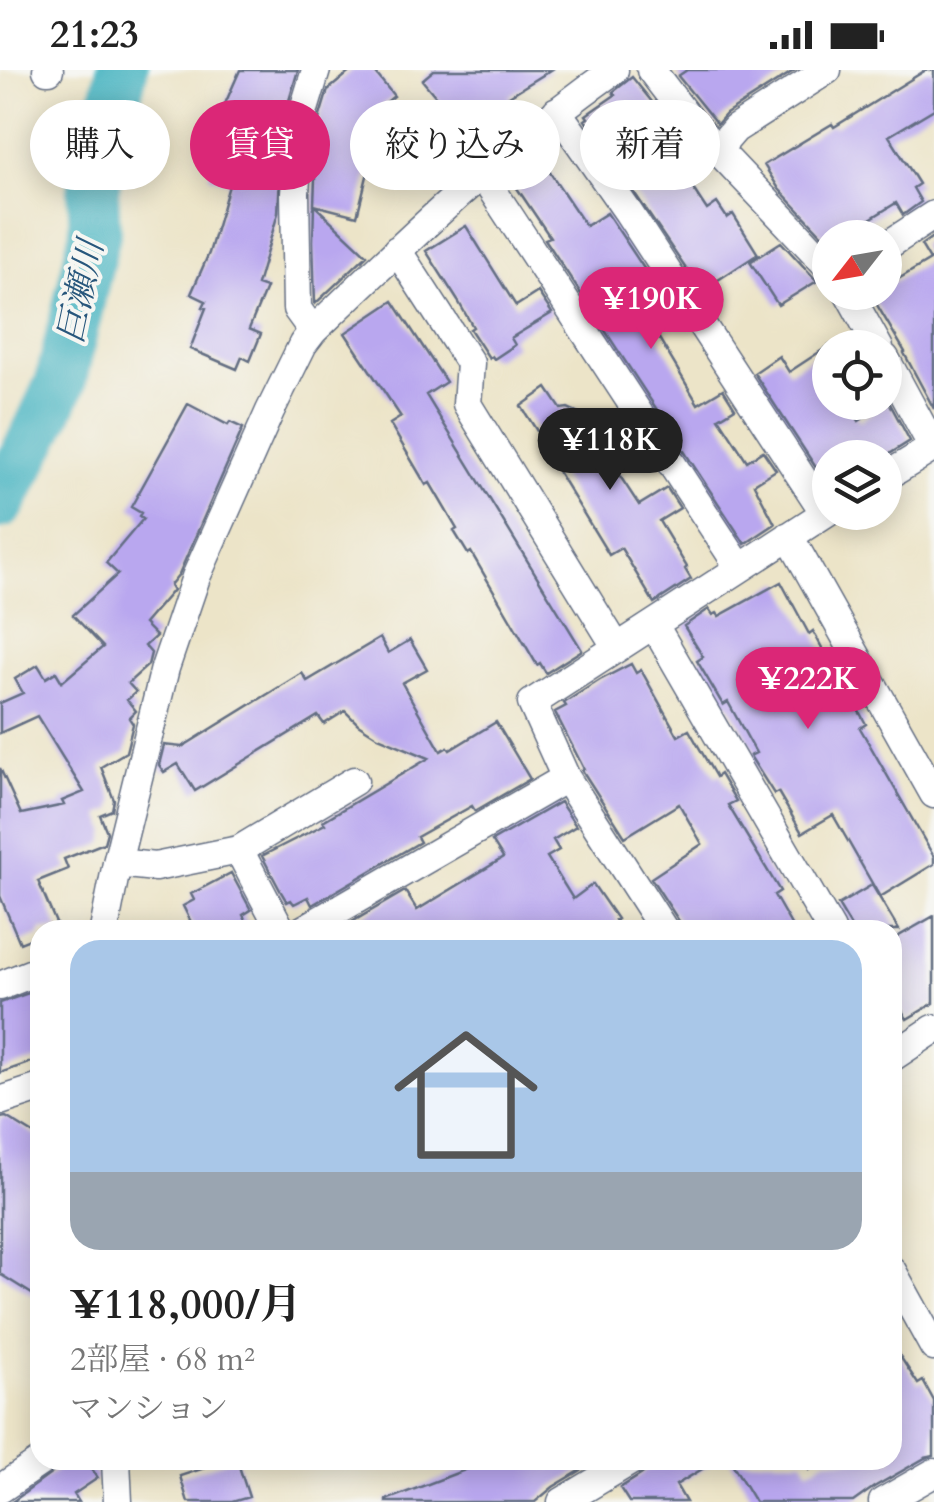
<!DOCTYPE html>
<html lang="ja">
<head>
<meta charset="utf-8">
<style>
  :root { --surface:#fff; --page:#f2f2f2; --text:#222; --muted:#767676; --accent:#db2777 }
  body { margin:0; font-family:Cardo,"Noto Serif JP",serif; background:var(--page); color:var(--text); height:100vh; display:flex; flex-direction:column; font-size:38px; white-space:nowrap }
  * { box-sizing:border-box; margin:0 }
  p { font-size:32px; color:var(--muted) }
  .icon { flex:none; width:55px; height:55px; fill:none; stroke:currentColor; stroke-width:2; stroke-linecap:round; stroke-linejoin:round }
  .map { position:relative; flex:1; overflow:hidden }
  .side { position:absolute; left:30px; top:850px; width:872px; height:550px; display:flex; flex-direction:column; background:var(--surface); border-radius:30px; box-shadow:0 5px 25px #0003 }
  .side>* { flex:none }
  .banner { position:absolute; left:30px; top:30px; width:875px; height:90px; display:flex; gap:20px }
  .needle { width:65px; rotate:239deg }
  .controls { position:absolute; left:812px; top:150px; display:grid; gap:20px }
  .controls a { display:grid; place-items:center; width:90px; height:90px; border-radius:50%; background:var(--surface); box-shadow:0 5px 25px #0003; font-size:50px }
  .price { position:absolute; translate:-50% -85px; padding:0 22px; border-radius:35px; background:var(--accent); color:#fff; font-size:32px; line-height:65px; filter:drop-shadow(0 2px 5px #0008) }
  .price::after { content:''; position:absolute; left:50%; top:60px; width:30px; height:22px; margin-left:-15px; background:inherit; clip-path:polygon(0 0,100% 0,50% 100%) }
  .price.on { background:#222; color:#fff }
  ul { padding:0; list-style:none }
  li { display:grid; align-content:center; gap:20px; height:530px; padding:0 40px }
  li span { display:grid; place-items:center; height:310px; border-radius:30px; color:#555 }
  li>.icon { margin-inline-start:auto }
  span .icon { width:180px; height:180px; fill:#fffc; stroke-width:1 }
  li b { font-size:42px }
  .chip { padding:0 35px; border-radius:45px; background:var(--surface); box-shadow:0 5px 25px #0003; font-size:35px; line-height:90px }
  .chip.on { background:var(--accent); color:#fff }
  .status { display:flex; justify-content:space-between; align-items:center; height:70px; padding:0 50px; background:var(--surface); direction:ltr }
  .status svg { height:28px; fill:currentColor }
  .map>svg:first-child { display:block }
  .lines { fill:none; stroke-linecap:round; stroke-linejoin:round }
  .river { stroke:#46b4c1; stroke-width:52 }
  .building { fill:#b9a7ef }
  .minor-casing { stroke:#646e83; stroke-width:31 }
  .minor { stroke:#fff; stroke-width:28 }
  .labels { text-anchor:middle; stroke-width:8; stroke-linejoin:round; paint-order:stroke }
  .water-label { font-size:35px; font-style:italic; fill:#28577c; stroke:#f6f6f2 }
</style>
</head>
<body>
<div class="status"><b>21:23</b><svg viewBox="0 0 49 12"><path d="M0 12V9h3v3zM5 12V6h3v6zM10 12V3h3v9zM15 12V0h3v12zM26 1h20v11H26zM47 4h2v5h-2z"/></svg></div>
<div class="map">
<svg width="934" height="1432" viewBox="0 0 934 1432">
  <rect width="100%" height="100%" fill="#f6f6f2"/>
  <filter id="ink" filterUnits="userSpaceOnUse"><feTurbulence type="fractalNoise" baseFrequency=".01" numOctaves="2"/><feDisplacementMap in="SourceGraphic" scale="20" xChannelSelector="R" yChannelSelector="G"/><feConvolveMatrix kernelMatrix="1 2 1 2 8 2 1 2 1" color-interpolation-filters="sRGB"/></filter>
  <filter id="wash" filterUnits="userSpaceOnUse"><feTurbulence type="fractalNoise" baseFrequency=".0048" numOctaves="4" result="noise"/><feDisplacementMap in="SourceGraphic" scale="40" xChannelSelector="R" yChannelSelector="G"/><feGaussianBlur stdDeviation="2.25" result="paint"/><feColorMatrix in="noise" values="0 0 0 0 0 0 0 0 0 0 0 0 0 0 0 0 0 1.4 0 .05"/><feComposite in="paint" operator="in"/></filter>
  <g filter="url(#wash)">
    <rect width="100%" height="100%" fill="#ece4c8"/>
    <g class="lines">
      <path class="river" d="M0 433 39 359 60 314 95 163 93 120 122 0"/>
    </g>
    <g id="blocks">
      <path class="building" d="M240 0H298L283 51 278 143 257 215 266 218 249 259 261 264 250 291 242 287 237 299 190 279 206 238 203 237 206 231 191 224 209 183 230 112 209 106 229 36 225 34Z
        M352 0H373L394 26 373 43 389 63 368 102 357 146 314 135 317 56 328 20Z
        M434 0H551L509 26 524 46 490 74 467 89 466 86 429 117 398 81 447 40 422 10Z
        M687 0H795L726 44 717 54 678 6Z
        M926 0H934V39L889 66 919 114 913 118 921 132 903 145 896 133 839 168H830V173L779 119 764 95 832 54 834 57Z
        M632 7 677 63 663 73 707 140 717 133 727 148 733 144 758 184 701 221 585 50 588 48 586 45 615 25 613 22Z
        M547 98 586 156 607 143 649 206 633 216 660 263 657 265 698 334 723 319 735 338 719 348 747 391 763 381 776 400 754 414 775 454 745 474 545 169 550 167 517 118Z
        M314 135 367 185 315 234 313 171Z
        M466 156 516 236 538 222 552 243 511 268 515 275 494 289 492 286 489 288 470 259 473 257 458 231 426 181Z
        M934 166V339L904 283 905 282 871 225 876 222H885V217L930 190 921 175Z
        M781 172 817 211 778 235 750 192Z
        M393 231 446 312 426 325 582 580 546 603 540 593 537 595 471 482 468 484 454 461 457 459 430 413 426 415 390 354 401 347 345 263Z
        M830 275V332H848L859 351 889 332 910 371 883 388H830V419L754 303 779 286 789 302Z
        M547 318 561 339 568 338 583 345 591 359 617 342 629 361 609 374 615 384 608 388 639 435 667 418 680 438 659 451 687 497 685 499 691 509 654 533 621 478 609 485 548 385 551 383 521 336Z
        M188 334 228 355 230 352 243 358 179 504 170 515 173 520 144 554 156 566 145 576 151 583 148 595 128 613 136 622 127 630 136 641 129 648 133 654 126 682 101 697 114 730 112 740 100 745 107 762 104 773 64 789 68 799 38 811 59 860H40V865L20 873 0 826V698L21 744 64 735 62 731 84 722 37 646 0 663V633L23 623 15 609 38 595 46 608 56 602 62 612 103 577 73 545 118 504 106 493 143 449 139 446 141 443 131 437Z
        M781 512 809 564 813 561 848 627 850 625 866 654 860 658 934 787V794L880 827 833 745 802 763 778 722 774 724 750 686 756 683 728 632 723 635 697 591 703 587 684 556 709 539 713 545 717 543 719 546Z
        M380 568 388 583 410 570 427 599 402 613 441 681 448 677 450 680 496 652 530 709 475 741 472 736 417 767 420 772 312 835 308 827 294 834 291 830 287 832 281 822 262 786 325 754 323 751 429 688 378 667 358 654 345 641 324 654 318 646 195 721 178 694 164 702 159 695 164 675 182 677 302 603 307 611Z
        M631 594 636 603 641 600 678 666 689 660 716 707 720 704 736 731 728 735 780 821 774 825 794 860H682L679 851 651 808 702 774 679 734 625 767 582 700 584 699 555 642 566 636 564 633 600 610Z
        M560 732 576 756 553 770 559 780 547 787 573 829 593 814 617 849 615 850 622 860H350L347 855 405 821 417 840 503 788 492 771Z
        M231 803 251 840 243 845 251 860H195L183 836 194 830 191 824Z
        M872 815 899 860H853L838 835Z
        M934 846V933L907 949 892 923V870Z
        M40 919V989L0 1003V933Z
        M6 1047 40 1068V1229L0 1204V1048Z
        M892 1274 918 1314 923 1311 934 1331V1386L925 1388 874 1417 853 1432H755L730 1390H803L809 1400 827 1390H892Z
        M70 1390H86L98 1408 74 1424 79 1432H12Z
        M229 1390H237L249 1427 232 1432H188L180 1406Z
        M465 1390H491L494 1395 503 1390H598L553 1417 535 1432H386V1430L470 1398Z
        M649 1390H717L676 1415 686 1432H629L620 1418 642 1404 648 1398Z"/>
    </g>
  </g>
  <g filter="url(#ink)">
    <use href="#blocks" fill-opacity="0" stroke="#646e83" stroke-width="2.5"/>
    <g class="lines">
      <defs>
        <path id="minor" d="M47 0H49
          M651 0 690 51 830 198
          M557 41 628 142 825 443
          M717 80 735 59 827 0
          M481 103 740 498
          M885 177 934 145
          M397 180 470 293 467 334 617 578
          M848 222 879 278
          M313 261 297 239 295 123 300 53 316 0
          M885 288 933 377
          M885 407 934 377
          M789 466 934 724
          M654 555 831 860
          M239 780 281 860
          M117 793 155 797 239 780 354 711
          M104 860 117 793 165 598 196 507 270 341 303 274 313 261C409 169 505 76 614 0
          M303 860 566 708
          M664 860 566 708 532 633 830 440
          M0 916 40 900
          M892 987 934 959
          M0 1031 40 1018
          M892 1201 934 1277
          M116 1390 118 1432
          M0 1419 43 1390
          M562 1432 632 1390
          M883 1432 934 1403"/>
      </defs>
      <use href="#minor" class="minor-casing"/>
      <use href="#minor" class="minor"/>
    </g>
  </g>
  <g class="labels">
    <g class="water-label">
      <text transform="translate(80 222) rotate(-78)" y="12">巨瀬川</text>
    </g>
  </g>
</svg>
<div class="controls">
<a><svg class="needle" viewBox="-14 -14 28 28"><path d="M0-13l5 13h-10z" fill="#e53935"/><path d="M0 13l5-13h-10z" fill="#767676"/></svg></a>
<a><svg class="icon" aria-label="locate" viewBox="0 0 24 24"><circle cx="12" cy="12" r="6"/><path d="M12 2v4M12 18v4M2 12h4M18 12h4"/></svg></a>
<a><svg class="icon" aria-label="layers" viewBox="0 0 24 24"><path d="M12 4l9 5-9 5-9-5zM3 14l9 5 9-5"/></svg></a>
</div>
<b class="price" style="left:651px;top:282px">¥190K</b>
<b class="price on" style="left:610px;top:423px">¥118K</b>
<b class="price" style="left:808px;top:662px">¥222K</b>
<div class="banner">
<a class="chip">購入</a>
<a class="chip on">賃貸</a>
<a class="chip">絞り込み</a>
<a class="chip">新着</a>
</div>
<section class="side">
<ul>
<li><span style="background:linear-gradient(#a9c7e8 75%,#9aa5b1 0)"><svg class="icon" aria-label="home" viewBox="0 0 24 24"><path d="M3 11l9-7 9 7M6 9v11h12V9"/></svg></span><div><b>¥118,000/月</b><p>2部屋 · 68 m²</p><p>マンション</p></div></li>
</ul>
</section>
</div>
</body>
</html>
